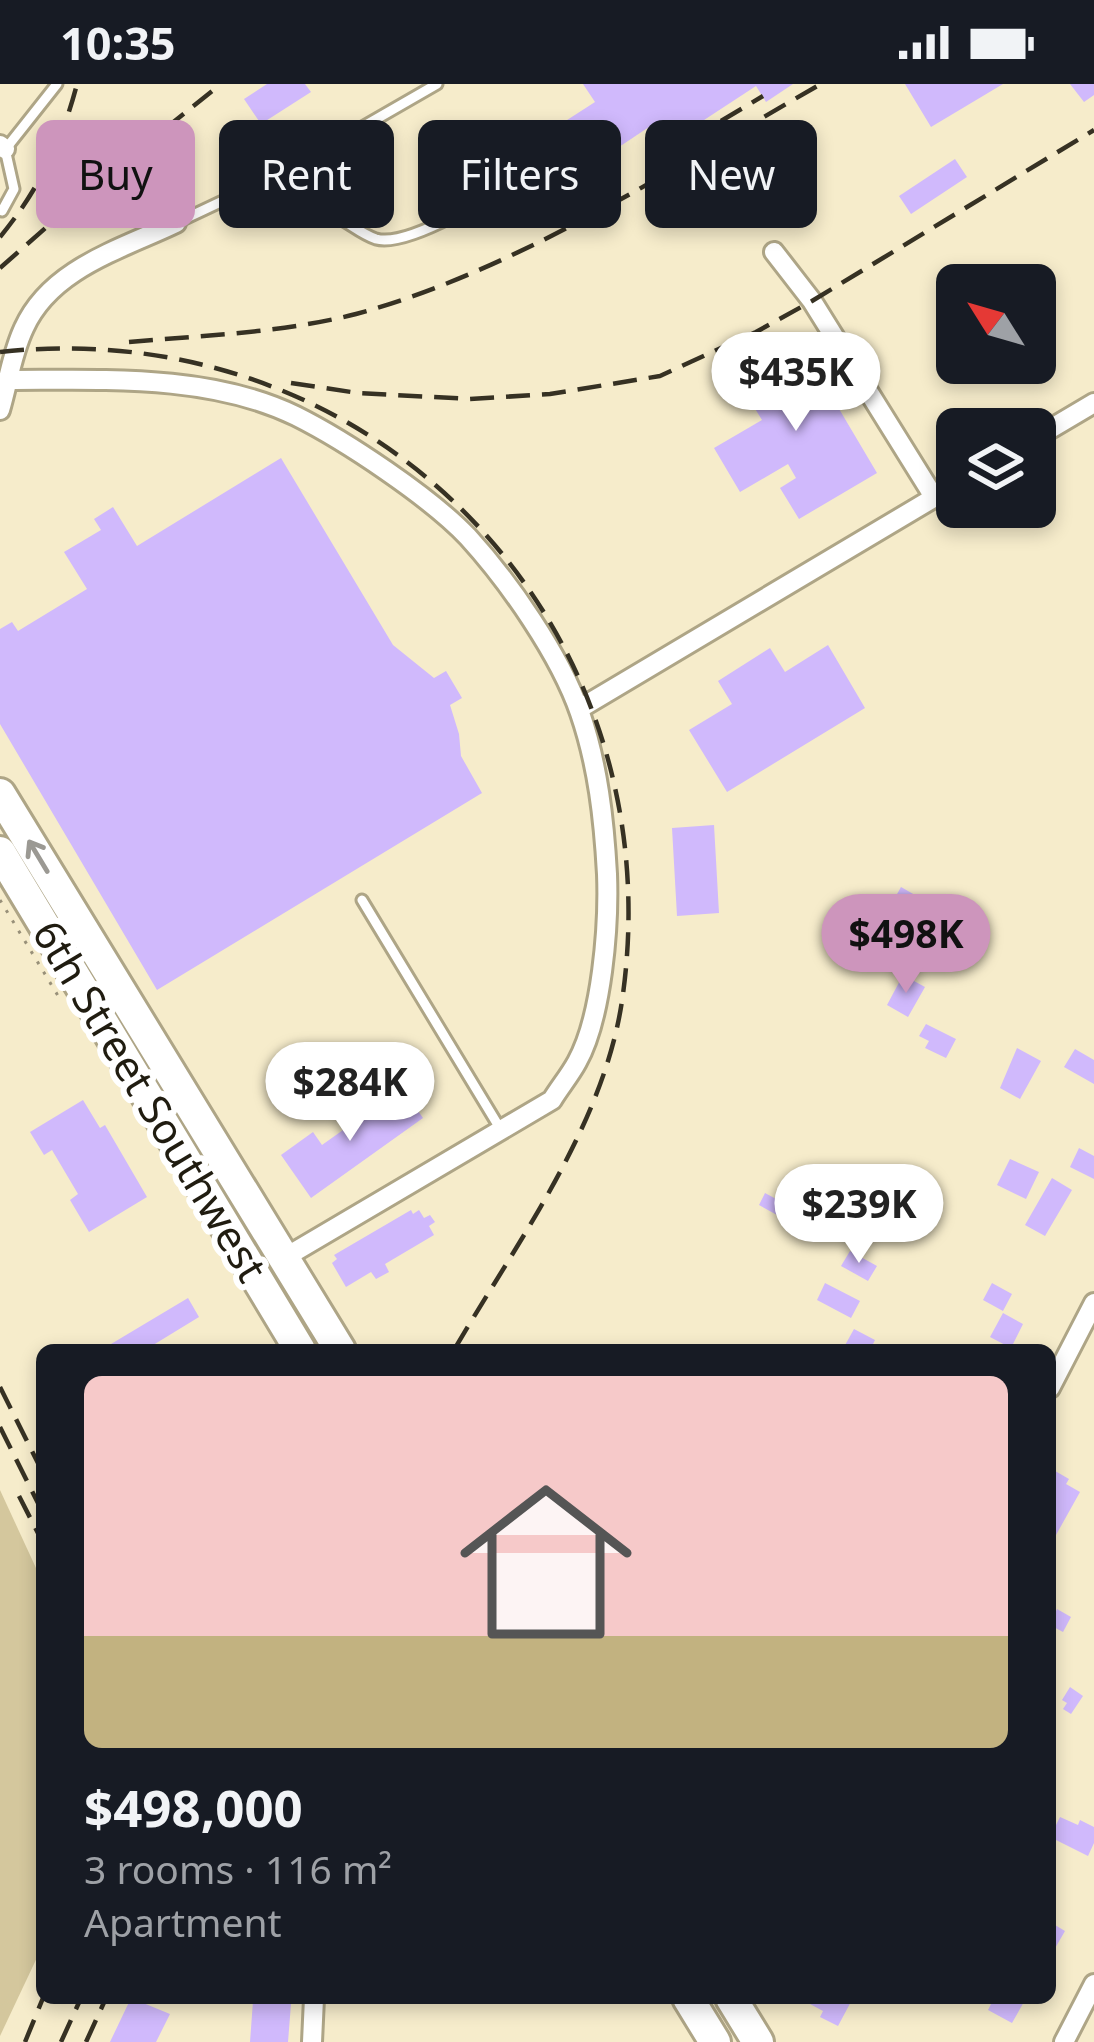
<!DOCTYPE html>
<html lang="en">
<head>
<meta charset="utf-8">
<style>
  :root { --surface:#171b24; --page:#20242c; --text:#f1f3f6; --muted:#9ea1a6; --accent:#cd95bc }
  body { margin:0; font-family:"Noto Sans",sans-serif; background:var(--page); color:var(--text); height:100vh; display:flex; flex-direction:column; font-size:45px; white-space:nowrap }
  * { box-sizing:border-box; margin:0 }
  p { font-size:39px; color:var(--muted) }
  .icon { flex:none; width:66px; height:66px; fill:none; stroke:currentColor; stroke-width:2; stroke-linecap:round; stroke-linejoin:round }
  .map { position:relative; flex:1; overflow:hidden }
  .details { position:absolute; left:36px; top:1260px; width:1020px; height:660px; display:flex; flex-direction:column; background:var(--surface); border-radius:18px; box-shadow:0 6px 18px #0003 }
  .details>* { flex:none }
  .banner { position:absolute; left:36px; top:36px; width:1023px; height:108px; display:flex; gap:24px }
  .needle { width:78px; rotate:307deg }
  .controls { position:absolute; left:936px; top:180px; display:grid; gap:24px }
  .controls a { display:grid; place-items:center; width:120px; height:120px; border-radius:18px; background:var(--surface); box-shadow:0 6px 18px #0003; font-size:60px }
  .price { position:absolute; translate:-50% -102px; padding:0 27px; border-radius:42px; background:#fff; color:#222; font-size:39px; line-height:78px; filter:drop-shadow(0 3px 6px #0008) }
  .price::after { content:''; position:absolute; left:50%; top:72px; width:36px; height:27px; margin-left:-18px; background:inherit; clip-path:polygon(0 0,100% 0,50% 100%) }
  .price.current { background:var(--accent); color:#111 }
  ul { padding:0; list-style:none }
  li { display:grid; align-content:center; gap:24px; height:636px; padding:0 48px }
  li span { display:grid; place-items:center; height:372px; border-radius:18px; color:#555 }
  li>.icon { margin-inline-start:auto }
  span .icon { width:216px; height:216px; fill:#fffc; stroke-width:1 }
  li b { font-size:51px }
  .tag { padding:0 42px; border-radius:18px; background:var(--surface); box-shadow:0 6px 18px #0003; font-size:42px; line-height:108px }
  .tag.current { background:var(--accent); color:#111 }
  .status { display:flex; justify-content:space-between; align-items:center; height:84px; padding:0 60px; background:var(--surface); direction:ltr }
  .status svg { height:33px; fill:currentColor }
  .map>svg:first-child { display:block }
  .green { fill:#d4c79d }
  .building { fill:#d0b9fc }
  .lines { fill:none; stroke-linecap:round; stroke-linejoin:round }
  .lane-casing { stroke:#aea586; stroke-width:15 }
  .street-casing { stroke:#aea586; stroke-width:24 }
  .primary-casing { stroke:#aea586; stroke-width:36 }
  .path { stroke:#989079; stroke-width:3; stroke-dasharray:3 9; stroke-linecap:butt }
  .lane { stroke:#fff; stroke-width:9 }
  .street { stroke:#fff; stroke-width:18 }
  .primary { stroke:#fff; stroke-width:30 }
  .rail { stroke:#363123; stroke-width:4.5; stroke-dasharray:24 12; stroke-linecap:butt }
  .oneway { stroke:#9b9993 }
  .labels { text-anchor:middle; stroke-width:12; stroke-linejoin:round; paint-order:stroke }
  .street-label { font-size:42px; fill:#201c10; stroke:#fff }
</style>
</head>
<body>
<div class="status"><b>10:35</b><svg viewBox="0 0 49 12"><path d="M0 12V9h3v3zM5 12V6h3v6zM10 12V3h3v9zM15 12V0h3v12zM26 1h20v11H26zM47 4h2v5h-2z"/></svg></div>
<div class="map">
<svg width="1094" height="1958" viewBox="0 0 1094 1958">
  <rect width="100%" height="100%" fill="#f6eccb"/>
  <path class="green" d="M0 1406 42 1497V1863L0 1952Z"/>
  <path class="building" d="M267 0H305L311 8 261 40 244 15Z
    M583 0H793L766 18 756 2 672 57 658 37 592 81 564 38 595 18Z
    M905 0H1003L931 43Z
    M1070 0H1094V11L1084 18Z
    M955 75 967 93 911 130 899 112Z
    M785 248 797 268 803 264 877 389 799 435 780 404 796 394 788 380 740 408 714 364 762 336 741 302 775 282 761 259Z
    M281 374 393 561 434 594 446 587 462 614 450 621 459 650 461 672 482 709 157 906 0 640V545L12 538 18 547 87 505 64 468 101 446 94 435 113 423 137 462Z
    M828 561 865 624 727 708 689 646 732 620 718 597 770 564 785 588Z
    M714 741 719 829 677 832 672 744Z
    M901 803 922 815 914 831 892 819Z
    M936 816 947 823 951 817 962 824 949 845 927 830Z
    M908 839 944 861 932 881 896 859Z
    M903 891 925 903 908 933 887 921Z
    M926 940 956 955 946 974 925 964 929 957 919 952Z
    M1017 964 1041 977 1020 1015 1000 1004Z
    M1075 965 1094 976V1000L1064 983Z
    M402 1004 423 1034 311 1114 281 1071 313 1048 322 1061Z
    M83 1016 100 1044 105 1041 147 1113 89 1148 70 1116 78 1110 52 1066 44 1071 30 1048Z
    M1079 1064 1094 1072V1095L1070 1083Z
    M1010 1075 1039 1088 1026 1115 997 1101Z
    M1052 1094 1072 1106 1045 1152 1025 1141Z
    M765 1109 804 1130 797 1142 759 1121Z
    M883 1122 914 1141 906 1155 884 1141 874 1158 865 1152Z
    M411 1126 413 1130 419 1126 424 1134 430 1131 435 1138 429 1142 434 1151 385 1180 389 1188 376 1195 371 1188 346 1203 332 1179 337 1175 334 1171Z
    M850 1167 877 1182 868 1197 841 1182Z
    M825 1199 860 1217 851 1234 817 1216Z
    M992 1199 1012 1210 1003 1227 983 1216Z
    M188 1214 199 1233 145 1266H101Z
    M1003 1229 1023 1240 1011 1264 990 1253Z
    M854 1245 875 1256 870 1266 844 1263Z
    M1050 1384 1069 1395 1066 1400 1080 1408 1056 1451 1050 1448Z
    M1057 1525 1071 1533 1063 1548 1050 1541Z
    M1070 1603 1083 1612 1071 1630 1063 1625 1067 1619 1062 1616Z
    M1060 1733 1078 1741 1080 1736 1094 1743V1759L1088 1772 1050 1753Z
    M1050 1838 1065 1847 1050 1873Z
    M131 1914 170 1930 156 1958H110Z
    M799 1914H853L838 1942 820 1933 823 1927Z
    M994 1914 1025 1916 1012 1939 988 1926Z
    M253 1917 291 1920 288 1958H250Z"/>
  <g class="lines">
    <defs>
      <path id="lane" d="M4 67 57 0
        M239 110C282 104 308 115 344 137 354 143 364 151 376 155 416 166 528 87 566 64
        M2 127 14 105 5 65
        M176 139 286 87 437 0
        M362 816 501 1046"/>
      <path id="street" d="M0 61 5 65
        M774 168 812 217 934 413
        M9 296C103 296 210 290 296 332 346 357 430 413 468 453 509 498 560 571 580 629 598 681 604 736 607 790 609 842 602 933 577 978 570 991 560 1003 552 1016L284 1174
        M0 326C8 299 12 269 24 244 51 184 122 165 176 139
        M1035 354 1094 319
        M579 625 957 400
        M1050 1304 1094 1219
        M312 1958 314 1914
        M1064 1958 1094 1900"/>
      <path id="primary" d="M0 710 340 1266
        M0 768 300 1266
        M688 1914 715 1958
        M731 1914 758 1958"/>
    </defs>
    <use href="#lane" class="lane-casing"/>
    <use href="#street" class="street-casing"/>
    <use href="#primary" class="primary-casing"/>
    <path class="path" d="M0 816 60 915"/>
    <use href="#lane" class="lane"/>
    <use href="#street" class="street"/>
    <use href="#primary" class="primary"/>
    <path class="rail" d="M721 37 763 12
      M0 153C38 107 62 58 77 0
      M0 184 91 104 221 0
      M129 258C205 251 282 249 356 230 516 187 678 81 821 0
      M0 268C377 227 677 543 622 917 603 1043 517 1158 454 1266
      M291 299 358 309 470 315 550 310 660 292 756 248 812 217 1094 46
      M0 1303 42 1387
      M0 1343 42 1427
      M19 1412 42 1457
      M25 1958 43 1914
      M61 1958 81 1914
      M86 1958 106 1914"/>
  </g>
  <defs><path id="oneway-shaft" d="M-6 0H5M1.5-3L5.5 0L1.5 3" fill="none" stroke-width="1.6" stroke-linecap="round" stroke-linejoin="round" transform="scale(3)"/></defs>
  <use class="oneway" href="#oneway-shaft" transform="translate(38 772) rotate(-121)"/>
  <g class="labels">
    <g class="street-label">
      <text transform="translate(150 1017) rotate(59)" y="15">6th Street Southwest</text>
    </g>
  </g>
</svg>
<div class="controls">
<a><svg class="needle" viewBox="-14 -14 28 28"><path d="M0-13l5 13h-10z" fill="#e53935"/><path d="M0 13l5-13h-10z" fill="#9ea1a6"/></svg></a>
<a><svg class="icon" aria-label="layers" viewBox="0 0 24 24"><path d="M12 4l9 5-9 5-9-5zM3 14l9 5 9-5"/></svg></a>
</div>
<b class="price" style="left:796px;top:350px">$435K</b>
<b class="price current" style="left:906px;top:912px">$498K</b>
<b class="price" style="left:350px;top:1060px">$284K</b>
<b class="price" style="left:859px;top:1182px">$239K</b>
<div class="banner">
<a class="tag current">Buy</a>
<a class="tag">Rent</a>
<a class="tag">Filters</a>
<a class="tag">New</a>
</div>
<section class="details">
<ul>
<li><span style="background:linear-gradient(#f6c9c9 70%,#c2b280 0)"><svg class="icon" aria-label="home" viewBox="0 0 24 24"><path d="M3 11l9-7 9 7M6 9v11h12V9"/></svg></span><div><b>$498,000</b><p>3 rooms · 116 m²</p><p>Apartment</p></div></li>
</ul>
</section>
</div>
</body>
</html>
